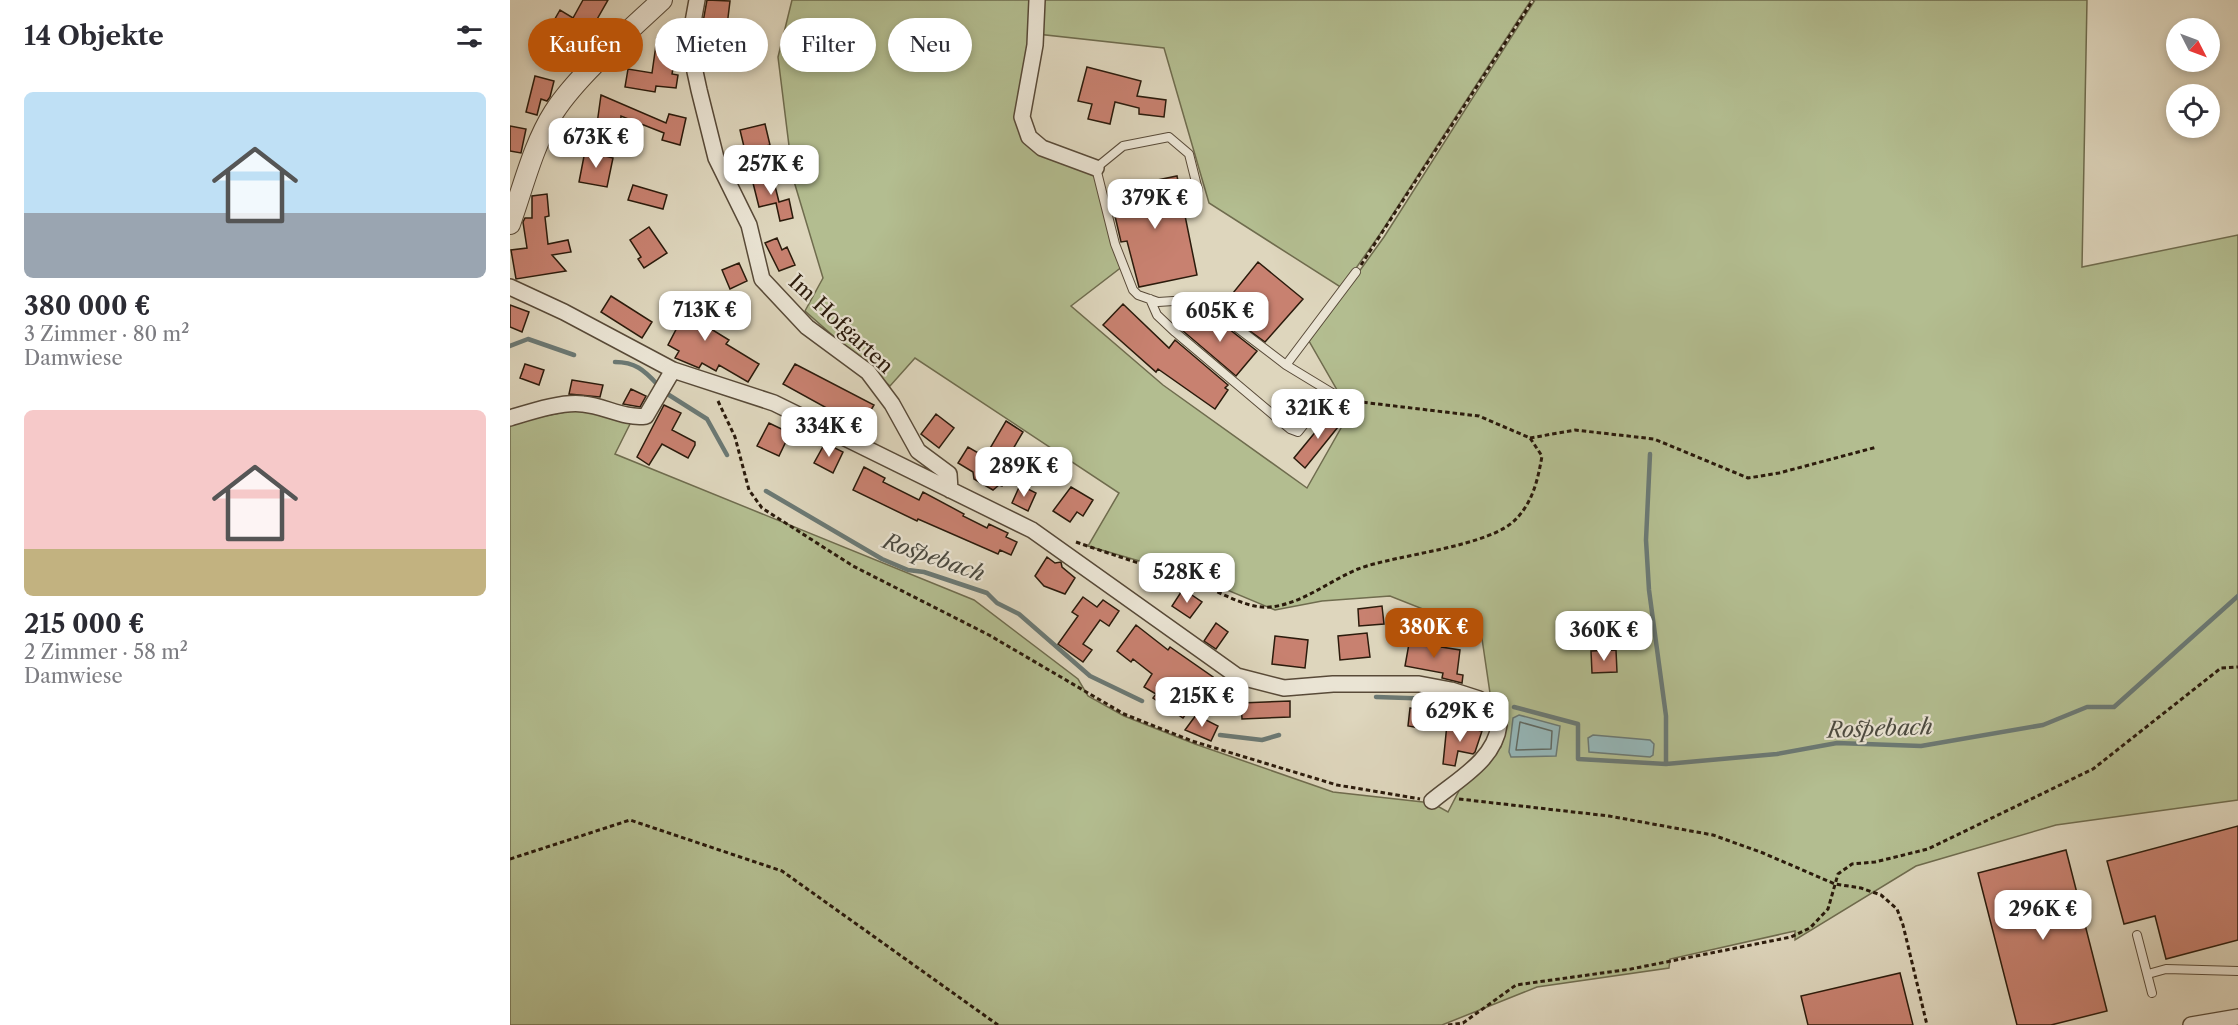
<!DOCTYPE html>
<html lang="de">
<head>
<meta charset="utf-8">
<style>
  :root { --surface:#fff; --page:#f2f2f3; --text:#2b2b33; --muted:#7c7c81; --accent:#b45309 }
  body { margin:0; font-family:"Libre Caslon Text",serif; background:var(--page); color:var(--text); height:100vh; display:flex; flex-direction:column; font-size:22px; white-space:nowrap }
  * { box-sizing:border-box; margin:0 }
  p { font-size:20px; color:var(--muted) }
  .icon { flex:none; width:33px; height:33px; fill:none; stroke:currentColor; stroke-width:2; stroke-linecap:round; stroke-linejoin:round }
  .map { position:relative; flex:1; overflow:hidden }
  .details { display:flex; flex-direction:column; background:var(--surface); width:510px }
  .details>* { flex:none }
  .banner { position:absolute; left:18px; top:18px; width:570px; height:54px; display:flex; gap:12px }
  .needle { width:39px; rotate:132deg }
  .buttons { position:absolute; left:1656px; top:18px; display:grid; gap:12px }
  .buttons a { display:grid; place-items:center; width:54px; height:54px; border-radius:50%; background:var(--surface); box-shadow:0 3px 9px #0003; font-size:30px }
  .price { position:absolute; translate:-50% -51px; padding:0 14px; border-radius:12px; background:#fff; color:#222; font-size:20px; line-height:39px; filter:drop-shadow(0 2px 3px #0008) }
  .price::after { content:''; position:absolute; left:50%; top:36px; width:18px; height:14px; margin-left:-9px; background:inherit; clip-path:polygon(0 0,100% 0,50% 100%) }
  .price.active { background:var(--accent); color:#fff }
  ul { padding:0; list-style:none }
  li { display:grid; align-content:center; gap:12px; height:318px; padding:0 24px }
  li span { display:grid; place-items:center; height:186px; border-radius:9px; color:#555 }
  li>.icon { margin-inline-start:auto }
  span .icon { width:108px; height:108px; fill:#fffc; stroke-width:1 }
  li b { font-size:26px }
  h2 { display:flex; justify-content:space-between; align-items:center; height:72px; padding:0 24px; font-size:26px }
  .tag { padding:0 21px; border-radius:27px; background:var(--surface); box-shadow:0 3px 9px #0003; font-size:21px; line-height:54px }
  .tag.active { background:var(--accent); color:#fff }
  main { display:flex; flex:1; min-height:0 }
  .map>svg:first-child { display:block }
  .green { fill:#b3bd90; stroke:#6f6c4e; stroke-width:1.5 }
  .water { fill:#95b7b9; stroke:#6b7974; stroke-width:1.5 }
  .lines { fill:none; stroke-linecap:round; stroke-linejoin:round }
  .shore { stroke:#606962; stroke-width:1.5 }
  .stream { stroke:#6b7974; stroke-width:4.5 }
  .building { fill:#c88170; stroke:#2b1b0c; stroke-width:1.5 }
  .service-casing { stroke:#584a38; stroke-width:10 }
  .minor-casing { stroke:#584a38; stroke-width:18 }
  .tertiary-casing { stroke:#584a38; stroke-width:22 }
  .path { stroke:#2b1b0c; stroke-width:3; stroke-dasharray:4.5 3; stroke-linecap:butt }
  .service { stroke:#eae4d4; stroke-width:8 }
  .minor { stroke:#eae4d4; stroke-width:15 }
  .tertiary { stroke:#eae4d4; stroke-width:20 }
  .labels { text-anchor:middle; stroke-width:4.5; stroke-linejoin:round; paint-order:stroke }
  .street-label { font-size:21px; fill:#2b1b0c; stroke:#eae4d4 }
  .water-label { font-size:22px; font-style:italic; fill:#4b4a40; stroke:#eae4d4 }
</style>
</head>
<body>
<main>
<section class="details">
<h2>14 Objekte<svg class="icon" aria-label="filters" viewBox="0 0 24 24"><path d="M4 7h16M4 17h16"/><circle cx="9" cy="7" r="2"/><circle cx="15" cy="17" r="2"/></svg></h2>
<ul>
<li><span style="background:linear-gradient(#bfe0f5 65%,#9aa5b1 0)"><svg class="icon" aria-label="home" viewBox="0 0 24 24"><path d="M3 11l9-7 9 7M6 9v11h12V9"/></svg></span><div><b>380 000 €</b><p>3 Zimmer · 80 m²</p><p>Damwiese</p></div></li>
<li><span style="background:linear-gradient(#f6c9c9 75%,#c2b280 0)"><svg class="icon" aria-label="home" viewBox="0 0 24 24"><path d="M3 11l9-7 9 7M6 9v11h12V9"/></svg></span><div><b>215 000 €</b><p>2 Zimmer · 58 m²</p><p>Damwiese</p></div></li>
</ul>
</section>
<div class="map">
<svg width="1728" height="1025" viewBox="0 0 1728 1025">
  <rect width="100%" height="100%" fill="#ded6bd"/>
  <filter id="stains"><feTurbulence type="fractalNoise" baseFrequency=".00333" numOctaves="4"/><feColorMatrix values="0 0 0 0 .2 0 0 0 0 .09 0 0 0 0 .02 0 0 0 .5 -.17"/></filter>
  <radialGradient id="worn" r=".72"><stop offset=".6" stop-color="#630" stop-opacity="0"/><stop offset="1" stop-color="#630" stop-opacity=".3"/></radialGradient>
  <path class="green" d="M282 0H525L518 139 585 169 613 266 561 306 653 385 797 488 848 398 830 395 799 341 874 237 1025 0H1577L1572 267 1728 235V800L1546 825 1406 866 1285 940V931L1160 959 1159 968 1027 987 932 1025H0V426L24 418 71 409 121 422 105 454 464 600 568 679 578 696 614 716 685 744 823 792 922 803 938 812 952 785 991 747 994 724 980 693 971 632 880 596 812 601 765 610 691 579 578 546 609 493 405 358 380 386 295 311 313 278 283 178 268 57Z
    M530 0H1021L870 234 832 288 699 203 654 48 527 34Z"/>
  <path class="water" d="M1009 715 1050 726 1046 756 1001 757 999 752 1003 718Z
    M1083 735 1140 740 1144 744 1143 755 1140 757 1079 752 1078 738Z"/>
  <g class="lines">
    <path class="shore" d="M1010 722 1042 731 1041 749 1006 750Z"/>
    <path class="stream" d="M0 346 18 339 64 355
      M105 362C125 362 134 370 147 384
      M159 395 197 419 217 455
      M1140 454 1136 540 1139 590 1156 716V764
      M256 491 372 559 398 570 414 572 477 593 487 603 509 614 580 676 632 701
      M866 697 927 699 971 710
      M1004 707 1068 724V759L1156 764 1267 754 1327 743 1411 746 1533 725 1577 707H1604L1728 596
      M710 735 752 740 769 735"/>
  </g>
  <path class="building" d="M73 0H98L74 42 42 24 50 10 63 18Z
    M197 0 220 1 217 26 227 28 221 65 194 59 196 48 189 44Z
    M147 38 168 42 162 74 168 75 166 88 146 86 145 92 115 87 118 69 142 73Z
    M577 67 631 81 627 96 656 100 654 117 629 114V108L605 102 600 124 578 119 582 104 568 101Z
    M25 76 44 81 40 97 37 101 31 99 27 115 16 112Z
    M91 95 156 123 159 114 176 118 170 145 152 140 154 133 111 116 110 127 87 124Z
    M255 124 260 145 235 151 230 130Z
    M0 126 16 129 11 153 0 151Z
    M75 151 103 158 97 187 69 182Z
    M262 174 269 202 279 199 283 218 270 221 266 203 249 207 242 179Z
    M667 176 687 275 629 287 617 241 611 242 599 190Z
    M123 185 157 195 153 209 118 200Z
    M37 194 39 216 35 217 38 244 58 240 61 252 42 255 56 271 6 279 1 250 17 248 13 222 15 218H22V196Z
    M139 227 157 253 134 268 128 259 131 257 120 240Z
    M267 238 272 250 277 247 285 265 269 271 255 243Z
    M748 262 793 299 755 342 710 309Z
    M229 263 237 281 220 289 212 270Z
    M161 295 178 302 181 297 197 308 188 321 219 340 216 344 249 364 238 382 209 365 206 371 192 363 189 368 165 358 169 351 158 345 172 318 153 307Z
    M101 296 142 322 132 338 91 312Z
    M613 304 659 348 665 340 718 385 715 388 718 390 705 409 648 369 646 372 593 325Z
    M0 305 19 312 12 332 0 327Z
    M689 312 710 322 747 351 726 376 673 331Z
    M15 364 34 370 29 385 10 378Z
    M285 364 364 405 351 427 273 384Z
    M62 380 93 385 90 397 59 394Z
    M121 389 136 396 130 407 113 404Z
    M154 405 171 413 162 430 185 442V445L178 458 152 444 139 465 127 457Z
    M821 413 832 422 795 468 784 458Z
    M426 414 444 428 429 448 411 434Z
    M496 421 513 432 500 454 506 458 503 466 492 486 489 485 483 490 464 479 463 472 448 463 458 447 475 457Z
    M259 423 280 433 269 456 247 446Z
    M315 443 333 452 323 473 304 463Z
    M354 467 375 478 373 482 409 500 413 492 454 514 453 516 477 528 479 524 498 533 496 537 507 542 501 555 490 550 488 554 408 519 407 521 343 490Z
    M510 485 526 493 518 511 502 503Z
    M561 487 583 500 573 516 567 512 560 522 543 511Z
    M537 557 545 563 551 562 552 567 565 578 555 594 534 586 525 576Z
    M673 589 692 602 680 618 662 606Z
    M573 597 587 607 593 600 609 611 599 626 590 620 573 644 582 650 573 662 548 644 568 616 562 612Z
    M872 606 874 624 849 626 848 609Z
    M706 623 718 632 706 649 694 641Z
    M626 625 658 650 660 647 703 677 673 718 643 698 646 694 634 687 642 674 623 659 621 662 607 651Z
    M857 633 860 657 830 660 828 636Z
    M765 636 798 640 795 668 762 664Z
    M900 638 919 641 918 645 950 650 947 674 953 675 952 683 932 678 933 673 895 666Z
    M1106 650 1107 672 1082 673 1081 651Z
    M780 701V717L732 719 731 703Z
    M900 708 918 711 915 729 898 726Z
    M686 715 708 726 701 741 675 730Z
    M937 724 972 731 965 752 963 754 948 751 945 766 933 764Z
    M1728 826V940L1656 959 1645 916 1614 924 1597 861Z
    M1556 850 1597 1011 1541 1025H1507L1468 873Z
    M1390 973 1403 1025H1298L1291 996Z"/>
  <g class="lines">
    <defs>
      <path id="service" d="M688 190 679 154 659 137 613 146 586 168 605 244 623 290 628 295 648 302 679 300 713 317 776 365 832 399
        M640 299 647 315 665 332 780 429 788 432 820 392
        M776 365 846 272
        M1627 935 1642 993
        M1638 974 1656 969 1728 971"/>
      <path id="minor" d="M187 0 179 44 189 90 206 158 239 225 252 279 297 327 358 372 382 404 408 451 439 474 440 490
        M527 0 525 45 512 117 519 137 532 148 586 168
        M0 287 54 312 163 370 264 403 522 530 727 676 774 688 823 684H909L941 690 969 699 989 725C985 760 947 780 922 801
        M0 418C20 412 53 401 73 404 95 406 114 419 136 416L163 370
        M1681 1025 1728 1017"/>
      <path id="tertiary" d="M0 224C13 188 23 145 44 112 67 76 120 30 152 0"/>
    </defs>
    <use href="#service" class="service-casing"/>
    <use href="#minor" class="minor-casing"/>
    <use href="#tertiary" class="tertiary-casing"/>
    <path class="path" d="M851 265 1023 0
      M208 401 225 437 239 490 252 508 343 566 479 635 614 714 682 741 827 785 910 799
      M1020 438 1065 430 1144 439 1238 478 1269 473 1367 447
      M566 542C608 557 650 569 691 585 713 593 737 609 760 607 792 604 819 581 848 569 887 554 982 547 1007 518 1023 501 1028 479 1032 456L1020 438 969 416 842 401
      M949 799 1099 816 1203 835 1253 853 1325 884 1351 888 1371 895 1387 909 1393 925 1417 1025
      M0 859 120 820 272 871 488 1025
      M938 1025 953 1023 1006 985 1121 969 1281 937 1300 928 1318 909 1328 874 1342 864 1365 862 1418 849 1583 769 1711 668 1728 667"/>
    <use href="#service" class="service"/>
    <use href="#minor" class="minor"/>
    <use href="#tertiary" class="tertiary"/>
  </g>
  <g class="labels">
    <g class="street-label">
      <text transform="translate(331 324) rotate(43)" y="7">Im Hofgarten</text>
    </g>
    <g class="water-label">
      <text transform="translate(424 557) rotate(19)" y="8">Rospebach</text>
      <text transform="translate(1370 728) rotate(-2)" y="8">Rospebach</text>
    </g>
  </g>
  <rect width="100%" height="100%" filter="url(#stains)"/>
  <rect width="100%" height="100%" fill="url(#worn)"/>
</svg>
<div class="buttons">
<a><svg class="needle" viewBox="-14 -14 28 28"><path d="M0-13l5 13h-10z" fill="#e53935"/><path d="M0 13l5-13h-10z" fill="#7c7c81"/></svg></a>
<a><svg class="icon" aria-label="locate" viewBox="0 0 24 24"><circle cx="12" cy="12" r="6"/><path d="M12 2v4M12 18v4M2 12h4M18 12h4"/></svg></a>
</div>
<b class="price" style="left:86px;top:169px">673K €</b>
<b class="price" style="left:261px;top:196px">257K €</b>
<b class="price" style="left:645px;top:230px">379K €</b>
<b class="price" style="left:195px;top:342px">713K €</b>
<b class="price" style="left:710px;top:343px">605K €</b>
<b class="price" style="left:808px;top:440px">321K €</b>
<b class="price" style="left:319px;top:458px">334K €</b>
<b class="price" style="left:514px;top:498px">289K €</b>
<b class="price" style="left:677px;top:604px">528K €</b>
<b class="price active" style="left:924px;top:659px">380K €</b>
<b class="price" style="left:1094px;top:662px">360K €</b>
<b class="price" style="left:692px;top:728px">215K €</b>
<b class="price" style="left:950px;top:743px">629K €</b>
<b class="price" style="left:1533px;top:941px">296K €</b>
<div class="banner">
<a class="tag active">Kaufen</a>
<a class="tag">Mieten</a>
<a class="tag">Filter</a>
<a class="tag">Neu</a>
</div>
</div>
</main>
</body>
</html>
